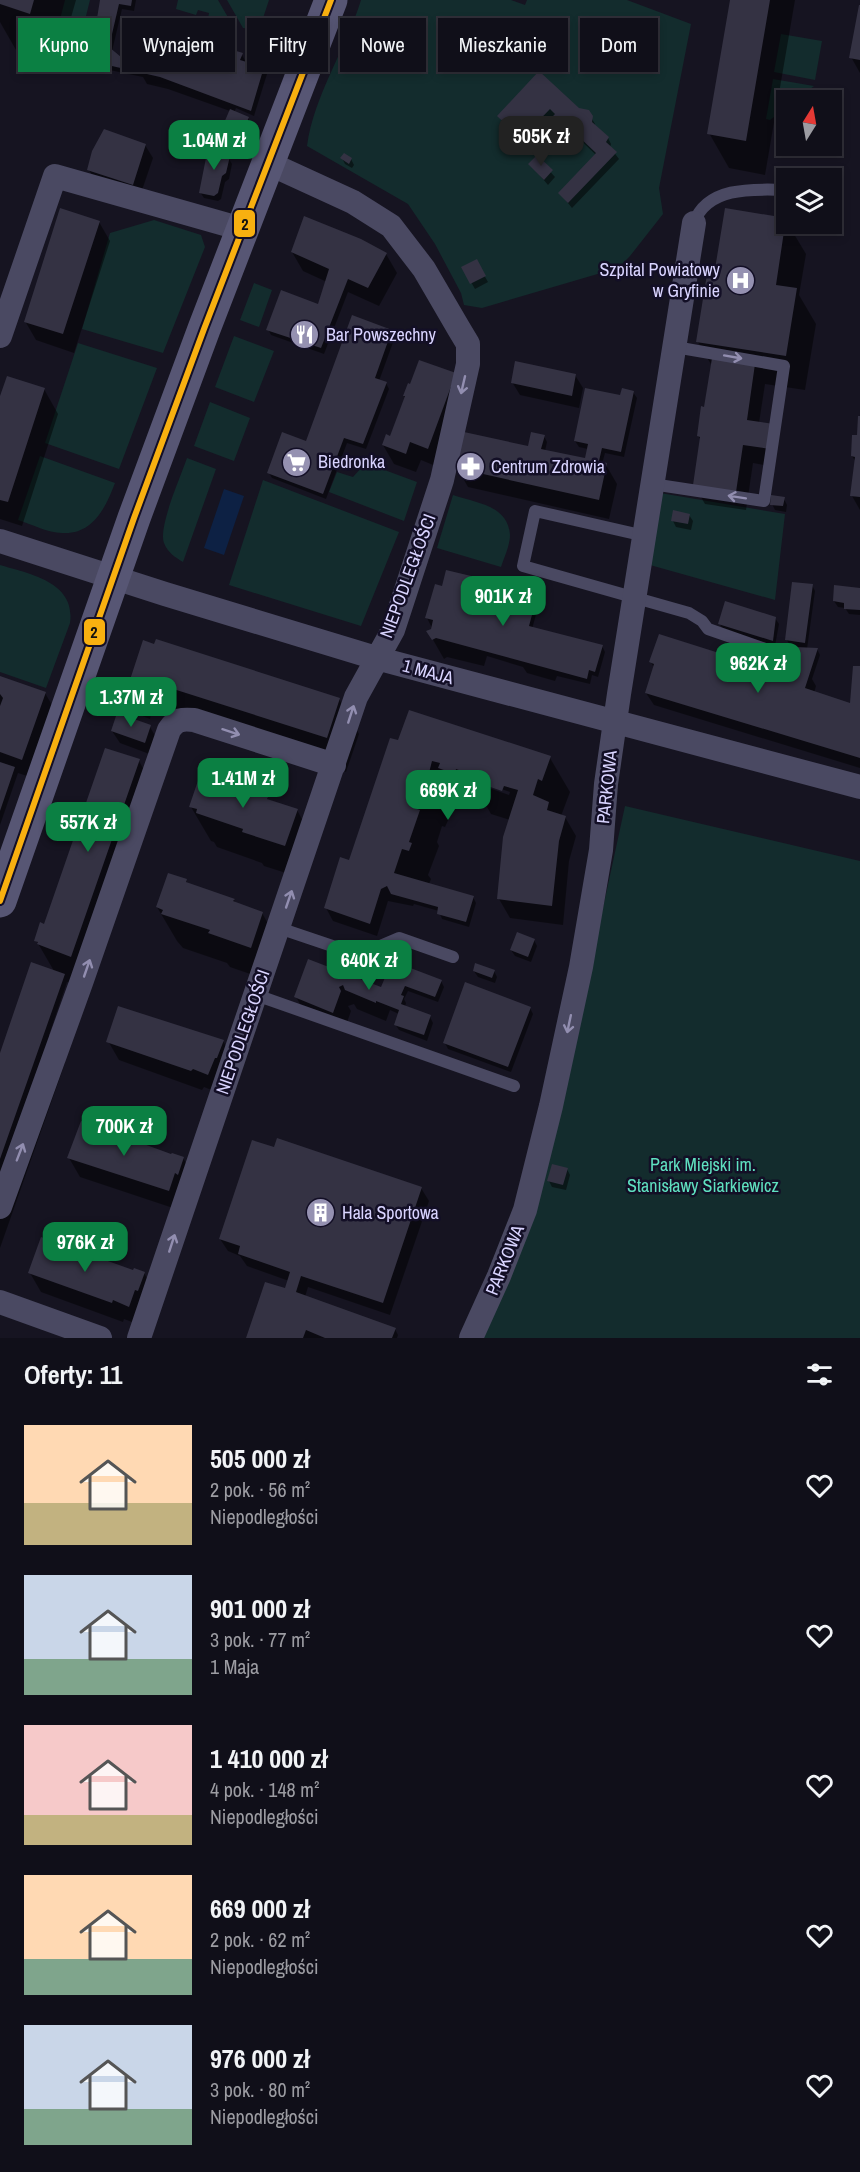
<!DOCTYPE html>
<html lang="pl">
<head>
<meta charset="utf-8">
<style>
  :root { --surface:#100f19; --page:#1e1d26; --text:#f1f3f6; --muted:#9c9ca2; --line:#302f38; --accent:#0b8043 }
  body { margin:0; font-family:"Archivo Narrow",sans-serif; background:var(--page); color:var(--text); height:100vh; display:flex; flex-direction:column; font-size:22px; white-space:nowrap }
  * { box-sizing:border-box; margin:0 }
  p { font-size:20px; color:var(--muted) }
  .icon { flex:none; width:33px; height:33px; fill:none; stroke:currentColor; stroke-width:2; stroke-linecap:round; stroke-linejoin:round }
  .map { position:relative; height:1338px; overflow:hidden }
  .panel { display:flex; flex-direction:column; background:var(--surface); flex:1 }
  .panel>* { flex:none }
  .guide { position:absolute; left:18px; top:18px; width:825px; height:54px; display:flex; gap:12px }
  .needle { width:39px; rotate:11deg }
  .tools { position:absolute; left:776px; top:90px; display:grid; gap:12px }
  .tools a { display:grid; place-items:center; width:66px; height:66px; border-radius:0px; background:var(--surface); box-shadow:0 3px 9px #0003,0 0 0 2px var(--line); font-size:30px }
  .price { position:absolute; translate:-50% -51px; padding:0 14px; border-radius:12px; background:var(--accent); color:#fff; font-size:20px; line-height:39px; filter:drop-shadow(0 2px 3px #0008) }
  .price::after { content:''; position:absolute; left:50%; top:36px; width:18px; height:14px; margin-left:-9px; background:inherit; clip-path:polygon(0 0,100% 0,50% 100%) }
  .price.active { background:#222; color:#fff }
  ul { padding:0; list-style:none }
  li { display:flex; align-items:center; gap:18px; height:150px; padding:0 24px }
  li span { display:grid; place-items:center; flex:none; width:168px; height:120px; border-radius:0px; color:#555 }
  li>.icon { margin-inline-start:auto }
  span .icon { width:72px; height:72px; fill:#fffc; stroke-width:1 }
  li b { font-size:26px }
  h2 { display:flex; justify-content:space-between; align-items:center; height:72px; padding:0 24px; font-size:26px }
  .chip { padding:0 21px; border-radius:0px; background:var(--surface); box-shadow:0 3px 9px #0003,0 0 0 2px var(--line); font-size:21px; line-height:54px }
  .chip.active { background:var(--accent); color:#fff }
  .map>svg:first-child { display:block }
  .green { fill:#132c2d }
  .water { fill:#0d2144 }
  .shadow { fill:#0007; fill-rule:evenodd }
  .building { fill:#343243 }
  .lines { fill:none; stroke-linecap:round; stroke-linejoin:round }
  .service { stroke:#4a4962; stroke-width:12 }
  .minor { stroke:#4a4962; stroke-width:24 }
  .secondary { stroke:#575674; stroke-width:33 }
  .bus-1-casing { stroke:#130f26; stroke-width:10 }
  .bus-1 { stroke:#f8b010; stroke-width:6 }
  .oneway { stroke:#928eb0 }
  .labels { text-anchor:middle; stroke-width:5; stroke-linejoin:round; paint-order:stroke }
  .poi-label { font-size:18px; fill:#d9d4ff; stroke:#130f26; text-anchor:start }
  .street-label { font-size:18px; fill:#d9d4ff; stroke:#130f26 }
  .park-label { font-size:18px; fill:#5fe0c0; stroke:#130f26 }
  .line-badge { stroke:#130f26; stroke-width:2 }
  .pale-badge-label { font-size:16px; text-anchor:middle; font-weight:bold; fill:#111 }
</style>
</head>
<body>
<div class="map">
<svg width="860" height="1338" viewBox="0 0 860 1338">
  <rect width="100%" height="100%" fill="#161421"/>
  <path class="green" d="M65 0H90L76 56 52 50Z
    M178 0H218L233 26 208 19 209 13 198 10 196 15 176 9Z
    M227 0H269L263 18 251 29 243 28Z
    M361 0H511L525 5 527 0H627L691 24 659 188 663 214 630 256 618 268 482 308 464 305 461 293 435 244 408 204 307 146C314 95 346 49 361 0Z
    M781 34 822 41 815 80 774 72Z
    M773 79 814 86 796 100H786V108L770 120 766 119Z
    M154 220 201 235 205 247 163 353 82 329 110 233Z
    M254 283 272 290 259 327 240 320Z
    M234 336 274 351 254 402 215 387Z
    M78 343 157 368 119 469 45 443Z
    M210 402 250 418 234 461 194 446Z
    M40 456 115 483C106 507 93 535 62 533 48 533 31 524 18 520Z
    M187 458 216 469 183 562C175 557 168 553 164 543 158 527 181 476 187 458Z
    M371 465 417 482 404 521 329 492 337 472 353 477 362 467Z
    M263 480 399 532 361 626 229 585Z
    M660 493 785 514 775 600 650 565Z
    M453 495C476 503 508 505 510 535 510 545 504 558 501 567L437 548Z
    M0 565C30 574 76 582 70 623L46 688 0 672Z
    M625 806 860 861V1338H478L574 1042Z"/>
  <path class="water" d="M224 489 244 496 224 555 204 548Z"/>
  <path class="shadow" d="M0 0H76L58 63 16 50 0 22Z
    M101 0H136L134 11 122 9 112 51 120 58 131 61 242 55 247 64 263 69 267 74 254 116 236 108 234 113 248 118 251 124 243 143 226 136 223 130 230 111 168 89 147 84 143 77 95 67 91 61Z
    M731 0H795L765 175 729 168 709 133Z
    M860 7V73L851 57Z
    M539 73 579 109 588 112 595 124V126L608 138 611 144 610 147 619 159 572 208 560 193 596 155 563 123 557 129 554 126 529 151 506 129 499 116Z
    M145 145 153 158 140 196 96 182 89 170Z
    M226 154 232 164 229 179 225 182 221 199 218 201 204 198 200 192Z
    M537 157 555 177 548 185 530 164Z
    M342 158 351 159 354 165 352 168 345 164Z
    M786 219V224H788L806 254 799 295 816 324 805 390 765 384 759 423 770 458 769 466 753 463 746 510 705 504 694 485 701 440 698 436 706 409 712 366 698 342 716 277Z
    M99 222 110 241 74 353 36 340 25 321Z
    M292 252 386 254 397 273 379 306 348 292 324 354 271 335 268 329 319 306 327 282 303 271Z
    M476 261 488 282 475 289 463 268Z
    M391 331 395 337 379 381 386 383 389 389 366 449 347 443 326 499 272 478 269 473 307 443Z
    M454 375 438 467 421 460 416 472 394 464 383 445 391 438 406 399 404 396Z
    M575 375 583 388 579 408 520 395 512 382Z
    M44 389 58 414 22 526 0 519V401Z
    M633 392 637 398 624 457 605 453 602 464 606 465 617 484 609 519 468 487 457 468 531 448 544 436 547 442 545 451 588 461V449L579 447 575 441 621 397Z
    M860 414V510L852 496 856 462 852 456 858 437Z
    M784 499 787 505 786 512 775 510 772 504Z
    M689 515 693 521 691 530 676 527 673 521Z
    M491 583 498 596 534 605 537 611 532 629 602 646 605 652 598 677 592 675 590 684 557 676 555 681 527 673 523 667 487 656 484 666 447 657 444 659 428 631 432 628 427 618 443 588Z
    M812 585 815 591 807 649H817L820 655 812 679 816 686 814 693 851 705 860 668V768L654 705 646 693 654 668 651 662H723L772 676 786 671 791 666 796 647 790 646 787 640Z
    M860 589V615L849 614 845 608 838 607 834 601Z
    M775 618 779 624 775 646 723 630 720 624Z
    M144 642 339 699 359 734 346 772 152 709 150 719 132 712 130 716 121 713 117 707 128 691Z
    M0 677 45 693 56 712 33 778 18 773 0 825Z
    M150 727 157 739 152 755 120 743 112 731Z
    M391 740 550 758 570 792 561 816 565 817 576 836 569 861 563 925 510 918 499 899 510 820 491 814 487 807 476 803 474 807 460 802 456 796 451 795 448 808 451 814 445 827 442 826 437 842 439 846 428 875 431 879 429 884 473 897 476 903 469 927 442 919 439 911 414 904 413 906 388 901 377 936 333 921 326 908 353 864ZM475 780 510 792 509 795 475 783Z
    M139 761 158 795 90 991 67 982 49 1035 65 1063 0 1248V1058L54 971 36 940Z
    M220 780 222 783 267 798 269 801 297 810 316 845 305 879 264 866 262 863 217 847 214 842 211 841 191 807Z
    M186 881 188 884 234 900 236 904 262 913 282 948 271 981 230 967 227 963 183 948 177 941 157 907Z
    M534 940 537 946 531 962 515 956 511 950Z
    M308 960 382 991 393 963 441 981 444 987 438 1002 408 991 404 999 406 1003 405 1007 430 1017 433 1023 427 1041 399 1030 395 1024 399 1014 390 1010 386 1021 357 1009 354 1004 348 1006 351 1011 344 1031 307 1016 296 997Z
    M474 971H494L497 977 495 983 478 977Z
    M530 1008 533 1014 511 1072 448 1049 445 1043Z
    M108 1041H223L234 1060 219 1093 204 1087 202 1090 119 1060Z
    M172 1156 183 1158 194 1177 179 1210 80 1177 69 1158Z
    M567 1169 570 1175 566 1190 552 1187 549 1181Z
    M421 1188 429 1201 390 1315 308 1287 305 1297 395 1329 398 1335 397 1338H247L286 1290 289 1281 247 1266 240 1256 228 1251 220 1239Z
    M134 1272 144 1273 155 1292 140 1325 124 1319 123 1322 41 1292 30 1273Z"/>
  <path class="building" d="M0 0H34L30 14 0 4Z
    M100 0H132L131 6 119 4 109 47 121 57 130 59 133 47 144 49 150 25 243 53 240 60 264 67 251 111 160 77 90 61Z
    M730 0H770L746 141 707 134Z
    M859 5H860V60L849 58Z
    M539 71 579 108 589 110 593 116 592 122 609 137 606 142 617 152 568 203 558 193 596 153 559 118 553 124 549 120 555 114 550 109 521 139 497 116Z
    M230 109 249 117 240 138 221 130Z
    M104 129 146 144 133 185 87 170 92 151Z
    M208 148 227 152 230 156 226 173 222 176 218 193 214 196 199 193Z
    M344 153 352 158 349 164 340 158Z
    M537 155 553 170 544 180 528 164Z
    M60 208 100 221 63 334 24 322Z
    M725 208 786 218 776 285 797 288 786 356 696 342 707 274 714 275Z
    M304 216 361 239 387 253 368 288 348 279 321 348 266 330 281 290 318 304 329 269 291 252Z
    M477 259 486 276 470 284 461 267Z
    M352 315 392 330 375 378 387 382 363 444 344 438 323 494 267 473 282 432 306 441Z
    M712 358 755 364 747 420 774 424 770 449 743 445 736 492 693 485 700 437 697 436 701 406 704 407Z
    M419 360 456 373 428 449 410 442 406 454 382 445 386 434 390 436 405 396H403L408 383 410 384Z
    M515 361 576 374 572 396 511 383Z
    M7 376 45 388 8 502 0 500V396Z
    M585 388 620 395 622 388 634 391 621 452 602 448 599 461 607 463 599 500 456 468 464 432 528 446 531 432 545 435 541 449 585 458 588 444 574 441Z
    M858 416H860V497L850 496 855 457 851 456 852 435H857Z
    M771 495 785 497 783 506 770 505Z
    M673 510 690 514 688 524 671 521Z
    M446 570 492 581 488 592 535 604 529 626 603 645 595 672 589 670 587 679 436 638 432 640 426 631 431 629 433 620 425 618 435 584 442 586Z
    M792 582 813 584 805 643 785 640Z
    M834 585 860 588V610L844 609V603L833 601Z
    M725 601 776 617 773 641 718 624Z
    M659 634 719 653 724 661 771 674 774 665 785 669 787 665 790 666 795 647 818 648 805 688 850 703 853 666H860V758L645 693 654 664 649 662Z
    M156 639 340 698 327 738 167 687 163 700 151 697 147 713 129 707 127 711 116 707 122 688 127 689 143 640 154 644Z
    M0 676 46 692 22 760 0 752V706L3 698 0 694Z
    M409 710 551 756 542 781 538 779 533 795 549 802 547 810 566 816 559 841 552 906 497 899 503 837 518 790 504 786 502 791 470 780 472 775 456 769 455 774 438 768 440 763 432 761 428 777 432 778 426 794 422 793 417 809 420 810 409 842 412 843 409 851 402 849 394 873 474 896 466 922 437 914 438 907 391 894 387 886 381 889 370 924 324 908 340 857 349 860 390 738 398 740Z
    M117 713 151 725 145 743 111 731Z
    M105 748 140 759 71 957 37 944 38 942 34 941 40 922 44 924Z
    M0 762 15 767 0 811Z
    M201 772 221 778 220 781 268 797 267 799 298 809 285 846 242 832 243 829 196 813 197 809 189 807Z
    M168 873 187 879 186 882 235 899 233 901 263 912 251 948 208 933 210 930 161 914 163 910 156 907Z
    M517 932 535 939 528 957 510 950Z
    M308 959 381 987 392 961 442 980 435 997 405 986 401 995 404 996 401 1004 431 1015 424 1035 394 1025 399 1010 376 1001V1003L345 990 343 985 339 987 341 991 333 1013 294 997Z
    M31 962 65 974 0 1159V1053Z
    M475 963 495 970 492 978 473 971Z
    M465 982 531 1007 508 1067 443 1043Z
    M118 1006 224 1040 217 1058H215L208 1075 193 1069 191 1071 106 1042Z
    M81 1121 171 1154 172 1153 184 1157 178 1175 175 1173 169 1191 67 1158Z
    M277 1138 422 1187 383 1303 301 1276 296 1292 396 1328 392 1338H325L306 1330 303 1338H246L265 1282 285 1288 290 1272 238 1254 240 1246 219 1239 252 1140 274 1147Z
    M552 1164 568 1168 563 1185 547 1181Z
    M41 1237 133 1270 134 1268 145 1272 138 1291 135 1290 129 1307 113 1300 112 1303 28 1273Z"/>
  <g class="lines">
    <path class="service" d="M694 223C707 186 754 189 786 190
      M652 484 764 501 784 366 675 347
      M645 536 535 511 523 566 689 613 702 621 708 629 774 652
      M279 928 359 955 399 938 453 957
      M256 995 514 1086"/>
    <path class="minor" d="M0 336 55 176 242 229
      M0 541 165 594 376 658 860 787
      M0 1207 81 983 169 730C176 719 182 719 194 720L334 765
      M0 1302 100 1338
      M139 1338 356 697 393 630 442 480 468 364V344L459 329 424 269 391 226 353 202 268 163
      M471 1338 499 1276 525 1210 551 1106 581 967 601 850 606 784 619 694 694 223"/>
    <path class="secondary" d="M0 901 134 518 204 329 331 0"/>
    <defs>
      <path id="bus-1" d="M0 901 134 518 204 329 331 0"/>
    </defs>
    <use href="#bus-1" class="bus-1-casing"/>
    <use href="#bus-1" class="bus-1"/>
  </g>
  <defs><path id="oneway-shaft" d="M-6 0H5M1.5-3L5.5 0L1.5 3" fill="none" stroke-width="1.6" stroke-linecap="round" stroke-linejoin="round" transform="scale(1.5)"/></defs>
  <g class="oneway">
    <use href="#oneway-shaft" transform="translate(733 357) rotate(10)"/>
    <use href="#oneway-shaft" transform="translate(463 385) rotate(103)"/>
    <use href="#oneway-shaft" transform="translate(737 497) rotate(-171)"/>
    <use href="#oneway-shaft" transform="translate(351 714) rotate(-72)"/>
    <use href="#oneway-shaft" transform="translate(231 732) rotate(18)"/>
    <use href="#oneway-shaft" transform="translate(289 899) rotate(-71)"/>
    <use href="#oneway-shaft" transform="translate(87 968) rotate(-71)"/>
    <use href="#oneway-shaft" transform="translate(569 1024) rotate(102)"/>
    <use href="#oneway-shaft" transform="translate(20 1152) rotate(-69)"/>
    <use href="#oneway-shaft" transform="translate(172 1243) rotate(-72)"/>
  </g>
  <defs>
    <symbol id="hospital-disc" viewBox="-11 -11 22 22"><circle r="9.5" fill="#9591b1" stroke="#130f26"/><path d="M-5-5h3v3.5h4V-5h3V5h-3V1.5h-4V5h-3Z" fill="#fff"/></symbol>
    <symbol id="restaurant-disc" viewBox="-11 -11 22 22"><circle r="9.5" fill="#9591b1" stroke="#130f26"/><path d="M-5-6h1v4h1v-4h1v4h1v-4h1v5L-1.5 .5V6h-2V.5L-5-1ZM5-6V6H3V1.5H1.5Q1.5-4 5-6Z" fill="#fff"/></symbol>
    <symbol id="supermarket-disc" viewBox="-11 -11 22 22"><circle r="9.5" fill="#9591b1" stroke="#130f26"/><path d="M-6-5.5h2.5l.6 2H6L4.5 2H-2.5L-4.4-4H-6ZM-1.5 3.2a1.3 1.3 0 1 0 .1 0ZM3 3.2a1.3 1.3 0 1 0 .1 0Z" fill="#fff"/></symbol>
    <symbol id="pharmacy-disc" viewBox="-11 -11 22 22"><circle r="9.5" fill="#9591b1" stroke="#130f26"/><path d="M-2-6h4v4h4v4h-4v4h-4v-4h-4v-4h4Z" fill="#fff"/></symbol>
    <symbol id="building-disc" viewBox="-11 -11 22 22"><circle r="9.5" fill="#9591b1" stroke="#130f26"/><path d="M-4-6H4V6H1V3H-1V6H-4ZM-2.5-4.3h1.7v1.8h-1.7ZM.8-4.3h1.7v1.8H.8ZM-2.5-1h1.7V.8h-1.7ZM.8-1h1.7V.8H.8Z" fill="#fff"/></symbol>
  </defs>
  <g fill-rule="evenodd">
    <use href="#hospital-disc" x="724" y="264" width="33" height="33"/>
    <use href="#restaurant-disc" x="288" y="318" width="33" height="33"/>
    <use href="#supermarket-disc" x="280" y="446" width="33" height="33"/>
    <use href="#pharmacy-disc" x="454" y="450" width="33" height="33"/>
    <use href="#building-disc" x="304" y="1196" width="33" height="33"/>
  </g>
  <g class="labels">
    <g class="poi-label">
      <text x="720" y="276" text-anchor="end">Szpital Powiatowy<tspan x="720" dy="21">w Gryfinie</tspan></text>
      <text x="326" y="341">Bar Powszechny</text>
      <text x="318" y="468">Biedronka</text>
      <text x="491" y="473">Centrum Zdrowia</text>
      <text x="342" y="1219">Hala Sportowa</text>
    </g>
    <g class="street-label">
      <text transform="translate(408 576) rotate(-70)" y="6">NIEPODLEGŁOŚCI</text>
      <text transform="translate(428 672) rotate(15)" y="6">1 MAJA</text>
      <text transform="translate(607 787) rotate(-84)" y="6">PARKOWA</text>
      <text transform="translate(243 1032) rotate(-71)" y="6">NIEPODLEGŁOŚCI</text>
      <text transform="translate(505 1260) rotate(-68)" y="6">PARKOWA</text>
    </g>
    <g class="park-label">
      <text x="703" y="1171">Park Miejski im.<tspan x="703" dy="21">Stanisławy Siarkiewicz</tspan></text>
    </g>
  </g>
  <g class="line-badge">
    <rect x="233" y="209" width="23" height="29" rx="6" fill="#f8b010"/>
    <rect x="83" y="618" width="23" height="28" rx="6" fill="#f8b010"/>
  </g>
  <g class="pale-badge-label">
    <text x="245" y="230">2</text>
    <text x="94" y="638">2</text>
  </g>
</svg>
<div class="tools">
<a><svg class="needle" viewBox="-14 -14 28 28"><path d="M0-13l5 13h-10z" fill="#e53935"/><path d="M0 13l5-13h-10z" fill="#9c9ca2"/></svg></a>
<a><svg class="icon" aria-label="layers" viewBox="0 0 24 24"><path d="M12 4l9 5-9 5-9-5zM3 14l9 5 9-5"/></svg></a>
</div>
<b class="price active" style="left:541px;top:167px">505K zł</b>
<b class="price" style="left:214px;top:171px">1.04M zł</b>
<b class="price" style="left:503px;top:627px">901K zł</b>
<b class="price" style="left:758px;top:694px">962K zł</b>
<b class="price" style="left:131px;top:728px">1.37M zł</b>
<b class="price" style="left:243px;top:809px">1.41M zł</b>
<b class="price" style="left:448px;top:821px">669K zł</b>
<b class="price" style="left:88px;top:853px">557K zł</b>
<b class="price" style="left:369px;top:991px">640K zł</b>
<b class="price" style="left:124px;top:1157px">700K zł</b>
<b class="price" style="left:85px;top:1273px">976K zł</b>
<div class="guide">
<a class="chip active">Kupno</a>
<a class="chip">Wynajem</a>
<a class="chip">Filtry</a>
<a class="chip">Nowe</a>
<a class="chip">Mieszkanie</a>
<a class="chip">Dom</a>
</div>
</div>
<section class="panel">
<h2>Oferty: 11<svg class="icon" aria-label="filters" viewBox="0 0 24 24"><path d="M4 7h16M4 17h16"/><circle cx="9" cy="7" r="2"/><circle cx="15" cy="17" r="2"/></svg></h2>
<ul>
<li><span style="background:linear-gradient(#ffd9b3 65%,#c2b280 0)"><svg class="icon" aria-label="home" viewBox="0 0 24 24"><path d="M3 11l9-7 9 7M6 9v11h12V9"/></svg></span><div><b>505 000 zł</b><p>2 pok. · 56 m²</p><p>Niepodległości</p></div><svg class="icon" aria-label="heart" viewBox="0 0 24 24"><path d="M12 20l-8-8c-3-5 5-10 8-4 3-6 11-1 8 4z"/></svg></li>
<li><span style="background:linear-gradient(#c9d6e8 70%,#7fa58c 0)"><svg class="icon" aria-label="home" viewBox="0 0 24 24"><path d="M3 11l9-7 9 7M6 9v11h12V9"/></svg></span><div><b>901 000 zł</b><p>3 pok. · 77 m²</p><p>1 Maja</p></div><svg class="icon" aria-label="heart" viewBox="0 0 24 24"><path d="M12 20l-8-8c-3-5 5-10 8-4 3-6 11-1 8 4z"/></svg></li>
<li><span style="background:linear-gradient(#f6c9c9 75%,#c2b280 0)"><svg class="icon" aria-label="home" viewBox="0 0 24 24"><path d="M3 11l9-7 9 7M6 9v11h12V9"/></svg></span><div><b>1 410 000 zł</b><p>4 pok. · 148 m²</p><p>Niepodległości</p></div><svg class="icon" aria-label="heart" viewBox="0 0 24 24"><path d="M12 20l-8-8c-3-5 5-10 8-4 3-6 11-1 8 4z"/></svg></li>
<li><span style="background:linear-gradient(#ffd9b3 70%,#7fa58c 0)"><svg class="icon" aria-label="home" viewBox="0 0 24 24"><path d="M3 11l9-7 9 7M6 9v11h12V9"/></svg></span><div><b>669 000 zł</b><p>2 pok. · 62 m²</p><p>Niepodległości</p></div><svg class="icon" aria-label="heart" viewBox="0 0 24 24"><path d="M12 20l-8-8c-3-5 5-10 8-4 3-6 11-1 8 4z"/></svg></li>
<li><span style="background:linear-gradient(#c9d6e8 70%,#7fa58c 0)"><svg class="icon" aria-label="home" viewBox="0 0 24 24"><path d="M3 11l9-7 9 7M6 9v11h12V9"/></svg></span><div><b>976 000 zł</b><p>3 pok. · 80 m²</p><p>Niepodległości</p></div><svg class="icon" aria-label="heart" viewBox="0 0 24 24"><path d="M12 20l-8-8c-3-5 5-10 8-4 3-6 11-1 8 4z"/></svg></li>
</ul>
</section>
</body>
</html>
